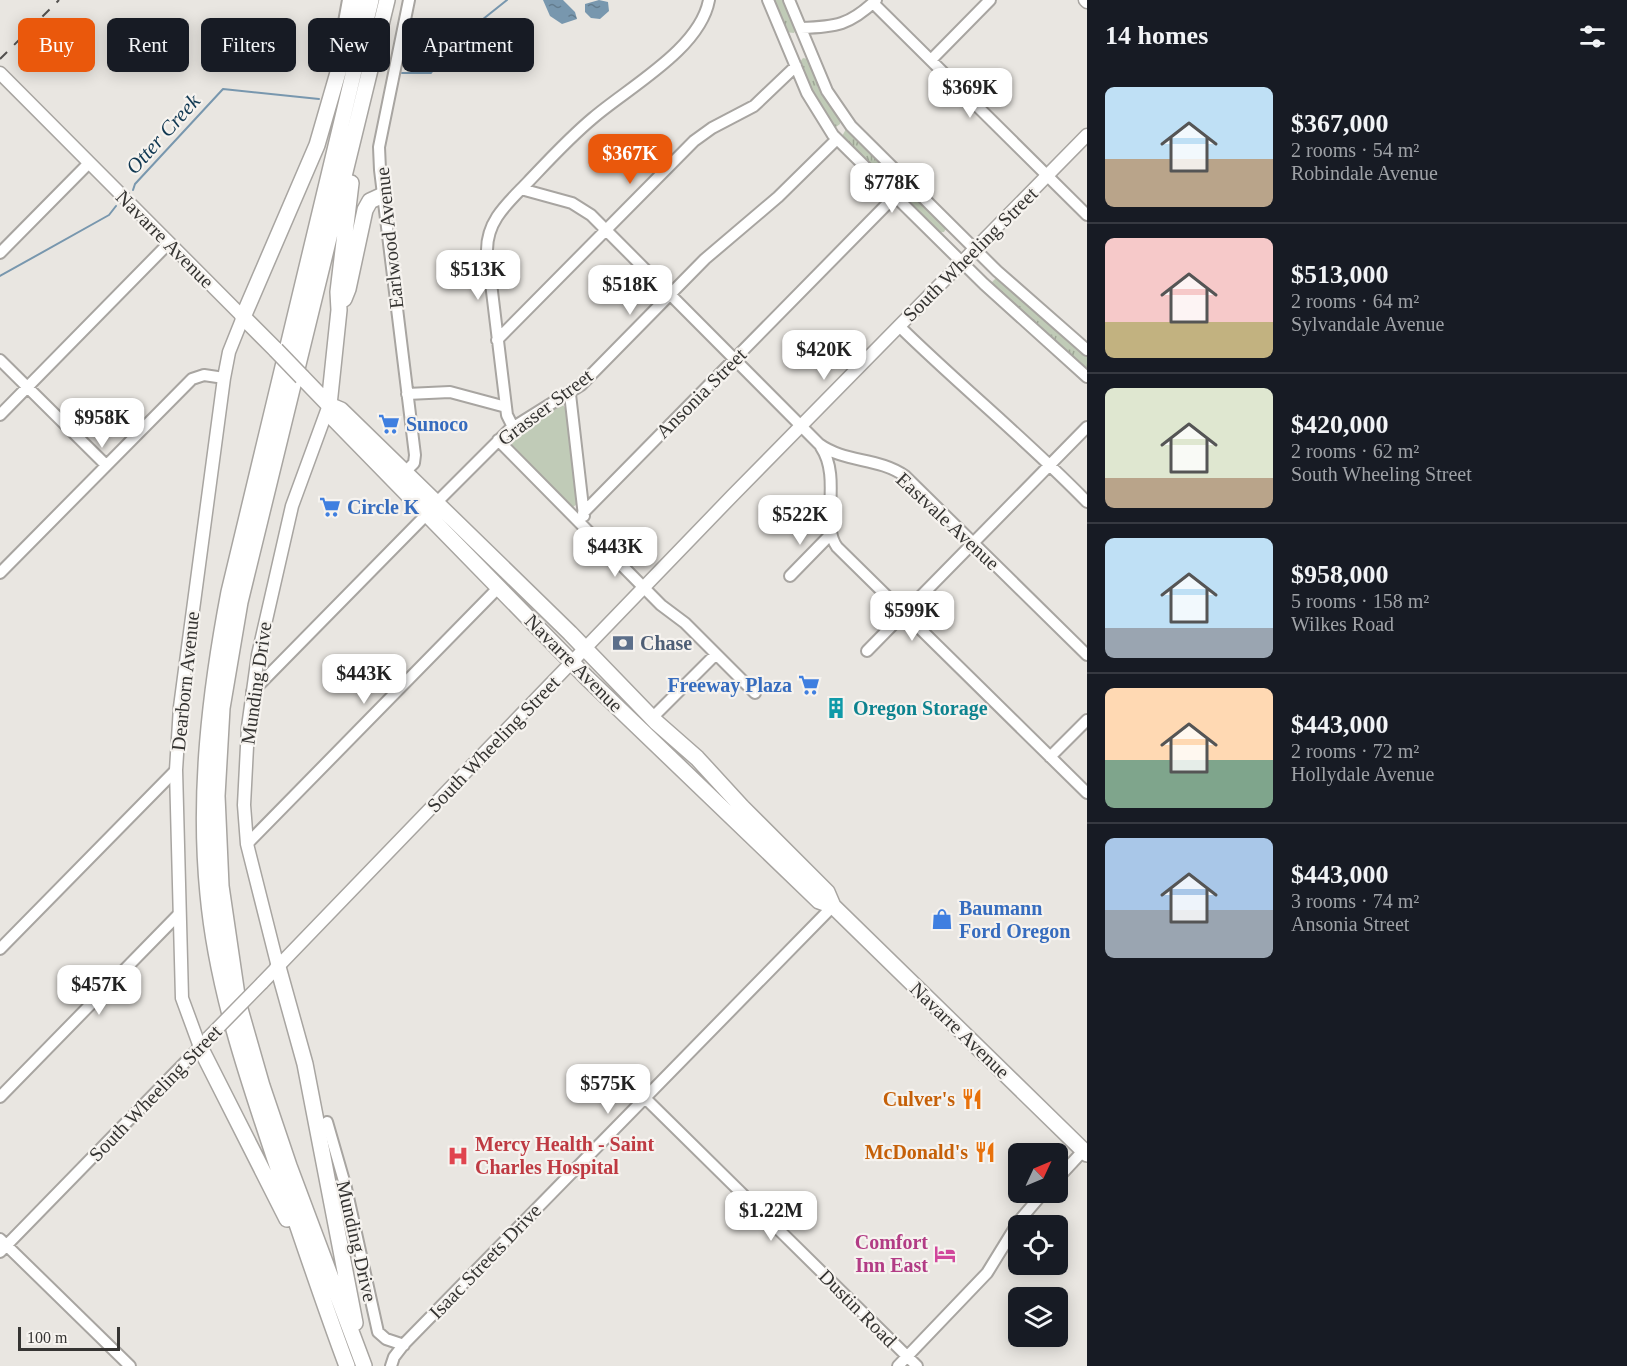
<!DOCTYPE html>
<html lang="en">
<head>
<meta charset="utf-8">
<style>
  :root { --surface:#171b24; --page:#20242c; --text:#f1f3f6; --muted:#9ea1a6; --line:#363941; --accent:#ea580c }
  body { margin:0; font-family:"Times New Roman",serif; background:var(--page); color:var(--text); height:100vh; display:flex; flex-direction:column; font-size:22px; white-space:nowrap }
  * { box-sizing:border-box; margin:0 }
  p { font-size:20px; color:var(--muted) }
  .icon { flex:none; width:33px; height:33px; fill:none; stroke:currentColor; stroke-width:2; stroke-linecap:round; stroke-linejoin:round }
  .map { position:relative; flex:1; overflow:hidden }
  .sheet { display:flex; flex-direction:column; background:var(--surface); width:540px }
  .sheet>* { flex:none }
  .top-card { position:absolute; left:18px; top:18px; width:570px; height:54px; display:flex; gap:12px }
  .needle { width:39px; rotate:46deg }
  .fabs { position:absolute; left:1008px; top:1143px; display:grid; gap:12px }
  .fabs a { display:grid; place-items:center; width:60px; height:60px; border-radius:9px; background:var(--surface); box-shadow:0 3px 15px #0003; font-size:30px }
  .scale { position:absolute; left:18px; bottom:15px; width:102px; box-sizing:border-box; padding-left:6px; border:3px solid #353432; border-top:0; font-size:16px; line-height:21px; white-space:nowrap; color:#353432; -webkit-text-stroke:4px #f6f3ef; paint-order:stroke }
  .price { position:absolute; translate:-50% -51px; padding:0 14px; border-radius:12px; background:#fff; color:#222; font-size:20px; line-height:39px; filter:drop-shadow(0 2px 3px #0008) }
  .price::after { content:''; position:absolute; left:50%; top:36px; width:18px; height:14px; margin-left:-9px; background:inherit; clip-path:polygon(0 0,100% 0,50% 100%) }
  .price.active { background:var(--accent); color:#fff }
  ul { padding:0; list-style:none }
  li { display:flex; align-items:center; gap:18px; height:150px; padding:0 18px }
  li+li { border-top:2px solid var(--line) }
  li span { display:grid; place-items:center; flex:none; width:168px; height:120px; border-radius:9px; color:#555 }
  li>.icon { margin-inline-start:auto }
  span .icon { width:72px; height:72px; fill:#fffc; stroke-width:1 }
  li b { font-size:26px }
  h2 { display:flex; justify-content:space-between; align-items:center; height:72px; padding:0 18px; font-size:26px }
  .pill { padding:0 21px; border-radius:9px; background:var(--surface); box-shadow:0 3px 15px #0003; font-size:21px; line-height:54px }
  .pill.active { background:var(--accent); color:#fff }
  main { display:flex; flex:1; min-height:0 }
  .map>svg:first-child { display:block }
  .grass { fill:url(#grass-tufts) }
  .green { fill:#c0cbb7 }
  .water { fill:url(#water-ripples) }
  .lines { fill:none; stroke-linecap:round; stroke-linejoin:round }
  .stream { stroke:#7897ae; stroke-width:2 }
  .minor-casing { stroke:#a8a5a1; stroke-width:14 }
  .major-casing { stroke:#a8a5a1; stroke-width:15 }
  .highway-casing { stroke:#a8a5a1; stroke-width:18 }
  .minor { stroke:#fff; stroke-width:10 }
  .major { stroke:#fff; stroke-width:12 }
  .highway { stroke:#fff; stroke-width:15 }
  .rail { stroke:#53514f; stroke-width:2; stroke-dasharray:10 10; stroke-linecap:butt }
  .major-bridge-casing { stroke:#a8a5a1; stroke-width:15; stroke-linecap:butt }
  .highway-bridge-casing { stroke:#a8a5a1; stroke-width:18; stroke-linecap:butt }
  .major-bridge { stroke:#fff; stroke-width:12 }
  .highway-bridge { stroke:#fff; stroke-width:15 }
  .labels { text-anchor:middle; stroke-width:4.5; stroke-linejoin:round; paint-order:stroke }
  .street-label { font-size:20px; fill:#353432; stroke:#f6f3ef }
  .shop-label { font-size:20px; font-weight:bold; fill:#366cbe; stroke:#f6f3ef; text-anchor:start }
  .service-label { font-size:20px; font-weight:bold; fill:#4e5e75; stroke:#f6f3ef; text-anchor:start }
  .culture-label { font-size:20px; font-weight:bold; fill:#0d838f; stroke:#f6f3ef; text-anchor:start }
  .food-label { font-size:20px; font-weight:bold; fill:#c56008; stroke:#f6f3ef; text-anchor:end }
  .health-label { font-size:20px; font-weight:bold; fill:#be3a42; stroke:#f6f3ef; text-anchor:start }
  .hotel-label { font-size:20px; font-weight:bold; fill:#b23c85; stroke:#f6f3ef; text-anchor:end }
  .water-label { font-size:21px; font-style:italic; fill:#103852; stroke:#f6f3ef }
</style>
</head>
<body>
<main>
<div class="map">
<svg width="1087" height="1366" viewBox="0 0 1087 1366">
  <defs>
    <pattern id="grass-tufts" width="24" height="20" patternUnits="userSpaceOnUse" patternTransform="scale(1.5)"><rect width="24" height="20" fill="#c0cbb7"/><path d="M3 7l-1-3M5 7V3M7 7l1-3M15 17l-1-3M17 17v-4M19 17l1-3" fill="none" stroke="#9da695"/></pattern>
    <pattern id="water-ripples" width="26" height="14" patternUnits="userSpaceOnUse" patternTransform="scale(1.5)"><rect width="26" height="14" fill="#7897ae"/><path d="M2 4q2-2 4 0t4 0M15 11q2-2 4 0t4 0" fill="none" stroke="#637c8e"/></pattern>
  </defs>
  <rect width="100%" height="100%" fill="#e9e6e1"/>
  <path class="grass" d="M772 0H785L796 29 794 33 785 32Z
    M803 58 808 59 840 118V124L836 127 817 105 799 63Z
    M846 129H849L901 181 900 187 892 188 841 138Z
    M909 190 947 227 944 232 937 233 902 198 903 193Z
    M996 278 1087 354V372L991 283Z"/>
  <path class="green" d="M562 404 567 410 577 504 573 507 508 444 509 434Z"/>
  <path class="water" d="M543 0H563L575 12 577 19 562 24 550 16Z
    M599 0 608 2 609 11 600 19 591 18 585 12V4Z"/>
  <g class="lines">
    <path class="stream" d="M402 73H431L448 47 507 0
      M133 190 135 184 223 89 319 99
      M0 276 109 215 116 206"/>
    <defs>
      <path id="minor" d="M768 0 807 93 833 135 984 284 1087 377
        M789 0 827 91 851 126 997 271 1087 350
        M873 3 1087 215
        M801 28C836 27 850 25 876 0
        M340 44 348 0
        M931 60 990 0
        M521 189 572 203 591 215 819 444C845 463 878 457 905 476L1087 655
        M0 253 89 163
        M899 326C960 386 1027 440 1087 502
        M497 340 694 141 712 128 754 106 796 66
        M0 360 106 465
        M407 394 450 392 506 407
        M570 394 584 516
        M0 415 169 243
        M513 427 507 415 487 250C487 220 508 203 528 182 549 160 569 138 593 118 629 87 700 49 709 0
        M498 440 661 605 685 623 755 693
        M821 447C842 478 820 524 837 547L1087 793
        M404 473 414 463 415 455 380 170 379 147 409 0
        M436 503 509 430 581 385 705 259 778 197 837 139
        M583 513 895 196
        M0 573 192 379 204 375 224 378
        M790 576 830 535
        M867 651 1087 427
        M252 692 427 514
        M652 718 716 654
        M1050 757 1087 720
        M247 844 499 587
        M0 949 176 770
        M0 1097 178 915
        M645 1098 917 1366
        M327 1122 346 1188 378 1332 386 1339 404 1345
        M1058 1178 1083 1151
        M0 1239 130 1366
        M0 1252 200 1047
        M391 1366 394 1357 404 1344 833 906
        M898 1366 987 1273 1019 1221 1044 1192"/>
      <path id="major" d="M1085 0 1087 2
        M0 73 243 317 229 352 224 378 180 707 176 770 182 998 200 1047 205 1042
        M278 967 247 844 244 805 248 727 258 655 292 506 329 405
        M262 983 732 496 1087 135"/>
      <path id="highway" d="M351 183 338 292 339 310 329 405 333 418 587 678 819 901 833 906
        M344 299 348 289 365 210 370 201 383 195
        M276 350 243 317 317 145 359 0
        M302 377 329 405 341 410 570 633 656 722 697 758 742 807 827 892 833 906 1087 1154
        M278 967 305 1064 355 1323
        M200 1047 287 1219
        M347 1366C323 1302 302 1238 280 1174 249 1082 217 991 208 894 198 793 210 692 229 592L371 0
        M364 1366 289 1166 262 1086 238 1002 221 886 217 796 222 708 240 602 387 0"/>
    </defs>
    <use href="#minor" class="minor-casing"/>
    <use href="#major" class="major-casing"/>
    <use href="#highway" class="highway-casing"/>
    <use href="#minor" class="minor"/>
    <use href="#major" class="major"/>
    <use href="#highway" class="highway"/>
    <path class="rail" d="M0 59 59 0"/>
    <defs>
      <path id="major-bridge" d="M208 1038 262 983"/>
      <path id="highway-bridge" d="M276 350 302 377"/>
    </defs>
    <use href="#major-bridge" class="major-bridge-casing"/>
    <use href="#highway-bridge" class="highway-bridge-casing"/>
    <use href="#major-bridge" class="major-bridge"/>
    <use href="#highway-bridge" class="highway-bridge"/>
  </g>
  <defs>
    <symbol id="supermarket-bare" viewBox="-9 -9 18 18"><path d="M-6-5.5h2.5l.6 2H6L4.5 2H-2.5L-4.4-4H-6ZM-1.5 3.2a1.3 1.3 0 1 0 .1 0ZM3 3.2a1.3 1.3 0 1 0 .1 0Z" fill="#3f7fe0" stroke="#f6f3ef" stroke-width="2.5" paint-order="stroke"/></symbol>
    <symbol id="bank-bare" viewBox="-9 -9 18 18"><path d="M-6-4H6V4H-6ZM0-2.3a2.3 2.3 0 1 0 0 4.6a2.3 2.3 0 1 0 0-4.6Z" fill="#5c6f8a" stroke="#f6f3ef" stroke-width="2.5" paint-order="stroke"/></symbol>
    <symbol id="building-bare" viewBox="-9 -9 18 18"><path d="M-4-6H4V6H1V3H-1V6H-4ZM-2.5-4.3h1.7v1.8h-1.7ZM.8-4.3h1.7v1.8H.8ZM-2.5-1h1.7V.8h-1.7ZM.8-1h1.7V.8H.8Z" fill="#0f9aa8" stroke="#f6f3ef" stroke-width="2.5" paint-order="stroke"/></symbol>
    <symbol id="shop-bare" viewBox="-9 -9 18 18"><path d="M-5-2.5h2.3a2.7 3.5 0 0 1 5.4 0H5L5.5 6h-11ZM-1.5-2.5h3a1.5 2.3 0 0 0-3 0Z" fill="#3f7fe0" stroke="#f6f3ef" stroke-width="2.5" paint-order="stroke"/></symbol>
    <symbol id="restaurant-bare" viewBox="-9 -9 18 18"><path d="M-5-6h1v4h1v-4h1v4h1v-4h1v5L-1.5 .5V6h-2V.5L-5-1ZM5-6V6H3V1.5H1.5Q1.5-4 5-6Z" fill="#e8710a" stroke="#f6f3ef" stroke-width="2.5" paint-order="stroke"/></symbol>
    <symbol id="hospital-bare" viewBox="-9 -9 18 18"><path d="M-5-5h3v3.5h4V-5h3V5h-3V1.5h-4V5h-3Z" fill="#e0444e" stroke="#f6f3ef" stroke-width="2.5" paint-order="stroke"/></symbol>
    <symbol id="hotel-bare" viewBox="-9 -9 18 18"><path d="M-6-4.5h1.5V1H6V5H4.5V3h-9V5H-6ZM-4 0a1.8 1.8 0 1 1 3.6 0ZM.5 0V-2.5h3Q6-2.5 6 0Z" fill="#d1479c" stroke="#f6f3ef" stroke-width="2.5" paint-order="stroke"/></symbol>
  </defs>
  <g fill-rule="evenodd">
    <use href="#supermarket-bare" x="374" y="409" width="30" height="30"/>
    <use href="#supermarket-bare" x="315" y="492" width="30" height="30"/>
    <use href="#bank-bare" x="608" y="628" width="30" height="30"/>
    <use href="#supermarket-bare" x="794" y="670" width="30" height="30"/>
    <use href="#building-bare" x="821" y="693" width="30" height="30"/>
    <use href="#shop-bare" x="927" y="904" width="30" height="30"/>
    <use href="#restaurant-bare" x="957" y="1084" width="30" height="30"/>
    <use href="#restaurant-bare" x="970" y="1137" width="30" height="30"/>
    <use href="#hospital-bare" x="443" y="1141" width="30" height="30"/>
    <use href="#hotel-bare" x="930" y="1239" width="30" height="30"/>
  </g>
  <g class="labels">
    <g class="street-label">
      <text transform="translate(389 238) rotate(-96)" y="7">Earlwood Avenue</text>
      <text transform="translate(165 239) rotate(45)" y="7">Navarre Avenue</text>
      <text transform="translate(970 254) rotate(-45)" y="7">South Wheeling Street</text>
      <text transform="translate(701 393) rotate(-45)" y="7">Ansonia Street</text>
      <text transform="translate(545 407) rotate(-37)" y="7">Grasser Street</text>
      <text transform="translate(948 521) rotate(43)" y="7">Eastvale Avenue</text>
      <text transform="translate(574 663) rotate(45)" y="7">Navarre Avenue</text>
      <text transform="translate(185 681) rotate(-84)" y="7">Dearborn Avenue</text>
      <text transform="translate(256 683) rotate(-82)" y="7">Munding Drive</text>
      <text transform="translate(493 744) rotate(-46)" y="7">South Wheeling Street</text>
      <text transform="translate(960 1030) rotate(44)" y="7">Navarre Avenue</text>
      <text transform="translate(155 1093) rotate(-46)" y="7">South Wheeling Street</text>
      <text transform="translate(357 1241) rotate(77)" y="7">Munding Drive</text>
      <text transform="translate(485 1261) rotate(-46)" y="7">Isaac Streets Drive</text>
      <text transform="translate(858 1308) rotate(45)" y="7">Dustin Road</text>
    </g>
    <g class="shop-label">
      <text x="406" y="431">Sunoco</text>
      <text x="347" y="514">Circle K</text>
      <text x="792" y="692" text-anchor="end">Freeway Plaza</text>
      <text x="959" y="915">Baumann<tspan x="959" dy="23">Ford Oregon</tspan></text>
    </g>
    <g class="service-label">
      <text x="640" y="650">Chase</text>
    </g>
    <g class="culture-label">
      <text x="853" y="715">Oregon Storage</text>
    </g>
    <g class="food-label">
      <text x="955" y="1106">Culver's</text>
      <text x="968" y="1159">McDonald's</text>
    </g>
    <g class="health-label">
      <text x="475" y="1151">Mercy Health - Saint<tspan x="475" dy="23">Charles Hospital</tspan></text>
    </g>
    <g class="hotel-label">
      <text x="928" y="1249">Comfort<tspan x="928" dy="23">Inn East</tspan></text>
    </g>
    <g class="water-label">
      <text transform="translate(163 134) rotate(-48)" y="7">Otter Creek</text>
    </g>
  </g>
</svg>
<div class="fabs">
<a><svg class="needle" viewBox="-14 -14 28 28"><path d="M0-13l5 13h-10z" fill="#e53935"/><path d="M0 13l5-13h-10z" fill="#9ea1a6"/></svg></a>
<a><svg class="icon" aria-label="locate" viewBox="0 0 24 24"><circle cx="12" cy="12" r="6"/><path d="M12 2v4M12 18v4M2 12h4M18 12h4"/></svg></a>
<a><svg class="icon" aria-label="layers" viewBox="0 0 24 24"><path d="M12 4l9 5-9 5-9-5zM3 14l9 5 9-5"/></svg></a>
</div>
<div class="scale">100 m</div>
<b class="price" style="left:970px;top:119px">$369K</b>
<b class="price active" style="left:630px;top:185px">$367K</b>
<b class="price" style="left:892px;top:214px">$778K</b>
<b class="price" style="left:478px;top:301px">$513K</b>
<b class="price" style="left:630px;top:316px">$518K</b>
<b class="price" style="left:824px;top:381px">$420K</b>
<b class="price" style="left:102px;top:449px">$958K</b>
<b class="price" style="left:800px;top:546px">$522K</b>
<b class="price" style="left:615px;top:578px">$443K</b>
<b class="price" style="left:912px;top:642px">$599K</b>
<b class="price" style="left:364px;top:705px">$443K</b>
<b class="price" style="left:99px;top:1016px">$457K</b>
<b class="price" style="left:608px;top:1115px">$575K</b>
<b class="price" style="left:771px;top:1242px">$1.22M</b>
<div class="top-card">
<a class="pill active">Buy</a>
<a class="pill">Rent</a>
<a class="pill">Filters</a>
<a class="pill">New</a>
<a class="pill">Apartment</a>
</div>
</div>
<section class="sheet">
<h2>14 homes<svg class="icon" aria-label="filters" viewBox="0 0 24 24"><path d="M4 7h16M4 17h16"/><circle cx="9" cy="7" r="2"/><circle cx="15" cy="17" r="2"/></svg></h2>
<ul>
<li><span style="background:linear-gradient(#bfe0f5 60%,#b9a48a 0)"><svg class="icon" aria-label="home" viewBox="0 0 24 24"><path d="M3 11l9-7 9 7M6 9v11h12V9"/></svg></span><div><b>$367,000</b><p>2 rooms · 54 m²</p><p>Robindale Avenue</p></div></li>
<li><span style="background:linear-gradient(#f6c9c9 70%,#c2b280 0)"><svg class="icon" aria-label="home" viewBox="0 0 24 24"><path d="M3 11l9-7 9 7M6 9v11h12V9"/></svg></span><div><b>$513,000</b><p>2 rooms · 64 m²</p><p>Sylvandale Avenue</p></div></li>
<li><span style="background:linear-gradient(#dfe7d0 75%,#b9a48a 0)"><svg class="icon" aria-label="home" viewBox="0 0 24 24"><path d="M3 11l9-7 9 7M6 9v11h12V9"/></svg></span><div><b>$420,000</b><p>2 rooms · 62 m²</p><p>South Wheeling Street</p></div></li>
<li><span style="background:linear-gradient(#bfe0f5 75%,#9aa5b1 0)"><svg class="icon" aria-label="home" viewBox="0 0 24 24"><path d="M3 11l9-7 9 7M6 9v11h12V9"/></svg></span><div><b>$958,000</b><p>5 rooms · 158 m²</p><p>Wilkes Road</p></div></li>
<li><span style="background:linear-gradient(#ffd9b3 60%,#7fa58c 0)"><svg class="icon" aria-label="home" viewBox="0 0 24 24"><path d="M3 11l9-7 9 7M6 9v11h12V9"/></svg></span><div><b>$443,000</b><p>2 rooms · 72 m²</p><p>Hollydale Avenue</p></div></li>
<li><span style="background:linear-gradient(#a9c7e8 60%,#9aa5b1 0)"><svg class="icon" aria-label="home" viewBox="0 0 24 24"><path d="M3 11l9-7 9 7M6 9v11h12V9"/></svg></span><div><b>$443,000</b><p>3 rooms · 74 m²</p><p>Ansonia Street</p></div></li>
</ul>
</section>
</main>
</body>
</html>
